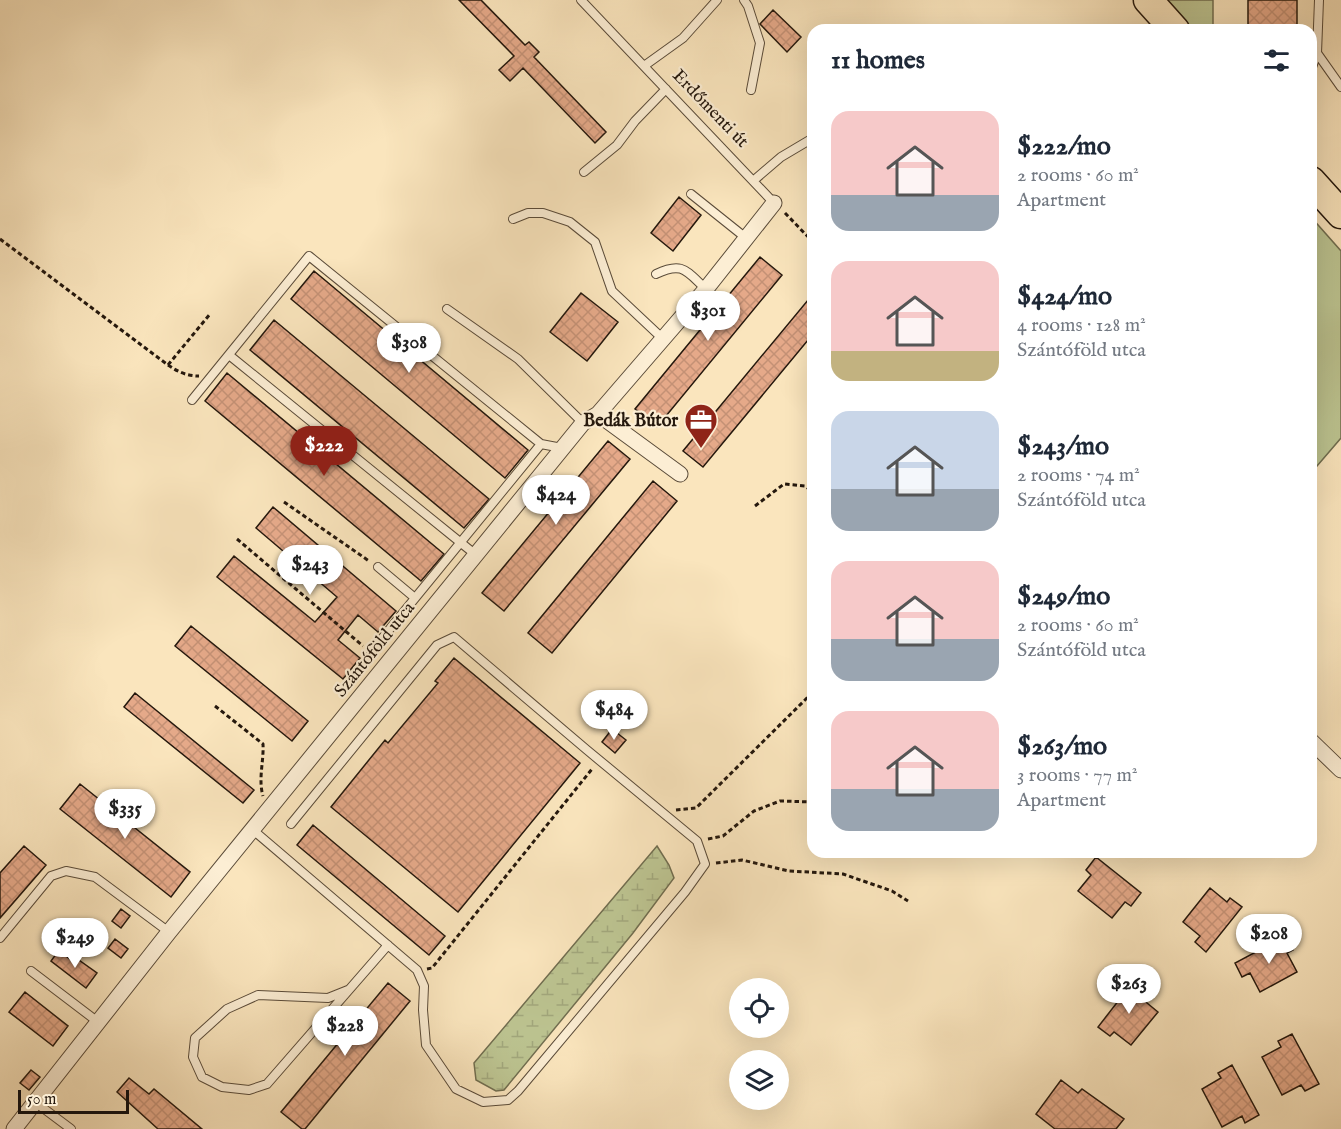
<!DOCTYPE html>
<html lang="en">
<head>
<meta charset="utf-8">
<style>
  :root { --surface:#fff; --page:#f2f2f3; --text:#1f2937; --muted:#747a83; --accent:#8f2418 }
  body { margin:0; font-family:"IM FELL English",serif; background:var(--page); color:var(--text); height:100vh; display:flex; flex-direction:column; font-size:22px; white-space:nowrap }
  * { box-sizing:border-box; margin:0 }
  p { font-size:20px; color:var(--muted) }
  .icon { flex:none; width:33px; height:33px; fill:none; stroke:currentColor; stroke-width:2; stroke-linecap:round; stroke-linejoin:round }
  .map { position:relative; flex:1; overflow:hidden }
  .sheet { position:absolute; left:807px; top:24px; width:510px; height:834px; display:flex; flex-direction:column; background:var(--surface); border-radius:18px; box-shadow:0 6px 24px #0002 }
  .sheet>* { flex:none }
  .buttons { position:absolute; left:729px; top:978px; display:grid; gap:12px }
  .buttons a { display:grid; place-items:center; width:60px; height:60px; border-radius:50%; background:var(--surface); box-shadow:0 6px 24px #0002; font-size:30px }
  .scale { position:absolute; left:18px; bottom:15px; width:111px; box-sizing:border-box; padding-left:6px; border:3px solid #25180d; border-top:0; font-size:16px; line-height:21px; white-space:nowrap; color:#25180d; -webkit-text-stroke:4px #fceed4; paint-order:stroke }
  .price { position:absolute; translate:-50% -51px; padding:0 14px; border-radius:21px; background:#fff; color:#222; font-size:20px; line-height:39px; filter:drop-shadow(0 2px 3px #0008) }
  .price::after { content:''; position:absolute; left:50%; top:36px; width:18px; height:14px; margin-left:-9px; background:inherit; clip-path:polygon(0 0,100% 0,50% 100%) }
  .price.on { background:var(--accent); color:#fff }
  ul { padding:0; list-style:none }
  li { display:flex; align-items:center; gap:18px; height:150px; padding:0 24px }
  li span { display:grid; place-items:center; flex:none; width:168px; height:120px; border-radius:18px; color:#555 }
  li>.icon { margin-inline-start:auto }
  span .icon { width:72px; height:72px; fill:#fffc; stroke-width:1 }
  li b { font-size:26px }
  h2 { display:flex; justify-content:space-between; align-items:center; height:72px; padding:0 24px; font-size:26px }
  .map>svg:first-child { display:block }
  .grass { fill:#bdc592; stroke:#716e50; stroke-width:1.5 }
  .wetland { fill:url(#wetland-marsh); stroke:#716e50; stroke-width:1.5 }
  .building { fill:url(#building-cross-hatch); stroke:#25180d; stroke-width:1.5 }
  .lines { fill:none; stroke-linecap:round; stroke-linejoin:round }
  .service-casing { stroke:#5a4b39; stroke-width:10 }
  .minor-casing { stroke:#5a4b39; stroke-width:17 }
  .motorway-casing { stroke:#25180d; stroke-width:31 }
  .path { stroke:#25180d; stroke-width:3; stroke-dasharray:4.5 3; stroke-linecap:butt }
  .service { stroke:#fceed4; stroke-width:8 }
  .minor { stroke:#fceed4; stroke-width:15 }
  .motorway { stroke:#fae5bd; stroke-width:28 }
  .labels { text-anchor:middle; stroke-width:4.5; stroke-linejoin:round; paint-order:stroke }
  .street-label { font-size:18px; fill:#25180d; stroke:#fceed4 }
  .poi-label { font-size:18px; font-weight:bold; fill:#25180d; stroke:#fceed4; text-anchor:end }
</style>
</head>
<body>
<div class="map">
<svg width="1341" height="1129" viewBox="0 0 1341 1129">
  <defs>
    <pattern id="wetland-marsh" width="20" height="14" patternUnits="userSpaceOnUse" patternTransform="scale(1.5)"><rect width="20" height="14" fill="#bdc592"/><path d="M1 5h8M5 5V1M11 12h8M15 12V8" fill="none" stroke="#a2a87d"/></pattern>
    <pattern id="building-cross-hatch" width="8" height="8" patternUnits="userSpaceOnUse" patternTransform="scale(1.5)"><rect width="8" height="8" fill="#e5a989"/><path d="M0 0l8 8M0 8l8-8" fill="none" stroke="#c49175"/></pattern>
  </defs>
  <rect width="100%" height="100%" fill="#fae5bd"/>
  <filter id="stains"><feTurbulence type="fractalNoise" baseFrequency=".00333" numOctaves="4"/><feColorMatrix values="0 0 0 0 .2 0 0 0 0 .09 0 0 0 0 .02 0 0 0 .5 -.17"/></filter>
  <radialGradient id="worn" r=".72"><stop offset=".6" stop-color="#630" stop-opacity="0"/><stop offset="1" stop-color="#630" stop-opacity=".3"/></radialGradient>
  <path class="grass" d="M1165 0H1213V30H1192Z
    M1311 217 1341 251V438L1311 473Z"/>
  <path class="wetland" d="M657 846 669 865 674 878 633 933 504 1090 496 1091 476 1080 474 1063Z"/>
  <path class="building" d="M459 0H481L525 45 529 42 539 52 534 57 606 132 595 143 523 68 510 81 499 70 514 56Z
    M1248 0H1297V30H1248Z
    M773 10 801 37 787 52 760 24Z
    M679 197 701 215 673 251 651 233Z
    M760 257 782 275 657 427 635 409Z
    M314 271 528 450 505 478 291 299Z
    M581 293 618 322 587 361 550 332Z
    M813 294V334L703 467 683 451Z
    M274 320 489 499 464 528 250 350Z
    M227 373 444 554 421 581 205 401Z
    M608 441 630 459 504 611 482 593Z
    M653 481 677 501 552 653 528 633Z
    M273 507 396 611 378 632 358 615 338 640 360 658 343 679 217 577 234 556 315 622 337 597 256 528Z
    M191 626 308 721 292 741 175 646Z
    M454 658 580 763 458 912 331 807 385 740 388 743 438 683 435 681Z
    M135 693 254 790 243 803 124 707Z
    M612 729 626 740 615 753 602 742Z
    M80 784 190 872 171 897 60 809Z
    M313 825 445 936 429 955 297 845Z
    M24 846 46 865 0 918V873Z
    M1096 857 1141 893 1131 906 1125 902 1112 918 1078 891 1091 875 1086 870Z
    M1210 888 1227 902 1230 898 1242 907 1206 952 1195 942 1200 936 1183 922Z
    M121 909 130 916 121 928 112 921Z
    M1286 936 1293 950 1287 953 1297 972 1260 992 1250 973 1242 977 1235 963Z
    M115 939 128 949 121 958 108 948Z
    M59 950 73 962 76 958 97 973 86 988 51 961Z
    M1133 982 1146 992 1141 998 1158 1012 1131 1045 1114 1032 1110 1036 1098 1027Z
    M388 983 410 1001 305 1129H302L281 1112Z
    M25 992 68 1026 53 1046 9 1012Z
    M1292 1034 1319 1084 1305 1091 1301 1085 1282 1095 1262 1057 1281 1047 1278 1041Z
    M1232 1065 1259 1115 1245 1123 1242 1116 1222 1127 1202 1089 1221 1078 1218 1073Z
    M31 1070 40 1077 29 1090 20 1083Z
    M129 1078 149 1094 154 1089 202 1129H158L117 1092Z
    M1061 1080 1078 1093 1082 1089 1124 1119 1116 1129H1055L1036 1114Z"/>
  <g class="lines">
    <defs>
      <path id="service" d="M581 0 774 203
        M744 0 748 6 760 43 751 90
        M1319 0 1317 53 1341 87
        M644 66 683 38 717 0
        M1311 70 1317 53
        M584 172 617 145 635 121 666 89
        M753 181 781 157 813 138
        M691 194 746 238
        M513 219 528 213H543L570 222 595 242 612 291 662 338
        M656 274C683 261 686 271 706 289
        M447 309 518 359 583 423
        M229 355 476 555
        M192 400 309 256 541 444 562 448
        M378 567 415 598
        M371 652 541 444
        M253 830 417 970 424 986 423 1010 426 1045 456 1089 483 1102 508 1100 518 1091 685 892 705 864 697 841 587 750 454 637 437 645 291 824
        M0 938 51 876 66 871 95 877 169 932
        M31 971 98 1022
        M348 990 328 998 258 995 227 1009 195 1038 193 1057 202 1077 222 1087 249 1090 267 1084 388 945
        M35 1102 71 1129"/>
      <path id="minor" d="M598 414 680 474
        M1311 741 1341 770
        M14 1129 169 932 583 423 598 414 706 289 774 203"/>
      <path id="motorway" d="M1148 0 1175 30
        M1311 181 1341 214"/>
    </defs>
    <use href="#service" class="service-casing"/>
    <use href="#minor" class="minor-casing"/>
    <use href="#motorway" class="motorway-casing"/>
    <path class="path" d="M785 213 813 242
      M0 239 168 365 210 314
      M168 365C178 372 187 376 199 376
      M284 502 369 561
      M755 506 784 484 805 486 813 492
      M237 539 363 646
      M215 706 263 744C264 761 258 779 263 796
      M676 810 696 808 813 692
      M708 839 723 836 754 811 780 801 813 802
      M716 863 742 860 789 871 843 874 892 891 908 901
      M427 969 432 968 592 769"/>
    <use href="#service" class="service"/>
    <use href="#minor" class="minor"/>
    <use href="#motorway" class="motorway"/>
  </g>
  <defs>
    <symbol id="office-pin" viewBox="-11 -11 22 30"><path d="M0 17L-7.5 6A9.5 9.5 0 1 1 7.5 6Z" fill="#8f2418" stroke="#fceed4"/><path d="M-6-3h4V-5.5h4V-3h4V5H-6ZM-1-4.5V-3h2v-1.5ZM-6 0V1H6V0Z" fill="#fff"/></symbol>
  </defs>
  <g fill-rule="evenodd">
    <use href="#office-pin" x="682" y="401" width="38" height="52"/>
  </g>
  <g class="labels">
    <g class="street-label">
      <text transform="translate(711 108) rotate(46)" y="6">Erdőmenti út</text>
      <text transform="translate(374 649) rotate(-51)" y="6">Szántóföld utca</text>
    </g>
    <g class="poi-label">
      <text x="678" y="426">Bedák Bútor</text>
    </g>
  </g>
  <rect width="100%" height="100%" filter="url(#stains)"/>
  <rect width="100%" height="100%" fill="url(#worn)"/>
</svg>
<div class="buttons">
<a><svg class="icon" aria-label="locate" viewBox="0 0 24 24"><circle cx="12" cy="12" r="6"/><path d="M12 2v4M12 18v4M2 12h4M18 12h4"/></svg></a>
<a><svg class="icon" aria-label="layers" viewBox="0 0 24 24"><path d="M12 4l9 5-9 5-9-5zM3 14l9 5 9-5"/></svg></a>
</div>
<div class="scale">50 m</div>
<b class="price" style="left:708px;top:342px">$301</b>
<b class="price" style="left:409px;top:374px">$308</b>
<b class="price on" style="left:324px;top:477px">$222</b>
<b class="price" style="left:556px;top:526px">$424</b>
<b class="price" style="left:310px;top:596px">$243</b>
<b class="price" style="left:614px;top:741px">$484</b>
<b class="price" style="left:125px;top:840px">$335</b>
<b class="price" style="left:1269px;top:965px">$208</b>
<b class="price" style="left:75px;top:969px">$249</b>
<b class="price" style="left:1129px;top:1015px">$263</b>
<b class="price" style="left:345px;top:1057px">$228</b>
<section class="sheet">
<h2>11 homes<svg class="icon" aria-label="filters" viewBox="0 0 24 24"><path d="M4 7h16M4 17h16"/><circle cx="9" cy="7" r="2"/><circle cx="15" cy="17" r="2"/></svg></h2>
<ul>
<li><span style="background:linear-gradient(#f6c9c9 70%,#9aa5b1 0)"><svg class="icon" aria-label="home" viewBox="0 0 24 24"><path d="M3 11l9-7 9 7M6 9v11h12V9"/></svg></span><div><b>$222/mo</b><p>2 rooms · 60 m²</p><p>Apartment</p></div></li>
<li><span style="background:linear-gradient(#f6c9c9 75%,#c2b280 0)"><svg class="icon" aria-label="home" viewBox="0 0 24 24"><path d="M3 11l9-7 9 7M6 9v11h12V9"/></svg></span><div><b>$424/mo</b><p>4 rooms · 128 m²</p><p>Szántóföld utca</p></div></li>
<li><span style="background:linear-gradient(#c9d6e8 65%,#9aa5b1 0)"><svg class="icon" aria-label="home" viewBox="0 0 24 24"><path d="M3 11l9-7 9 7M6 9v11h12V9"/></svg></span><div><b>$243/mo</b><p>2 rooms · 74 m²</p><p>Szántóföld utca</p></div></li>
<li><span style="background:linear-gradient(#f6c9c9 65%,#9aa5b1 0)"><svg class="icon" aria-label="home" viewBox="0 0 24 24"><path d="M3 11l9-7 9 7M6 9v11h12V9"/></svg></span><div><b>$249/mo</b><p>2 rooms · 60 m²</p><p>Szántóföld utca</p></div></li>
<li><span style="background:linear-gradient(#f6c9c9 65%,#9aa5b1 0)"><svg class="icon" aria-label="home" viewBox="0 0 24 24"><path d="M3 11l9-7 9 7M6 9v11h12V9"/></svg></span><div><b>$263/mo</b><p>3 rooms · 77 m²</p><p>Apartment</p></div></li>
</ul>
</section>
</div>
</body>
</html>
